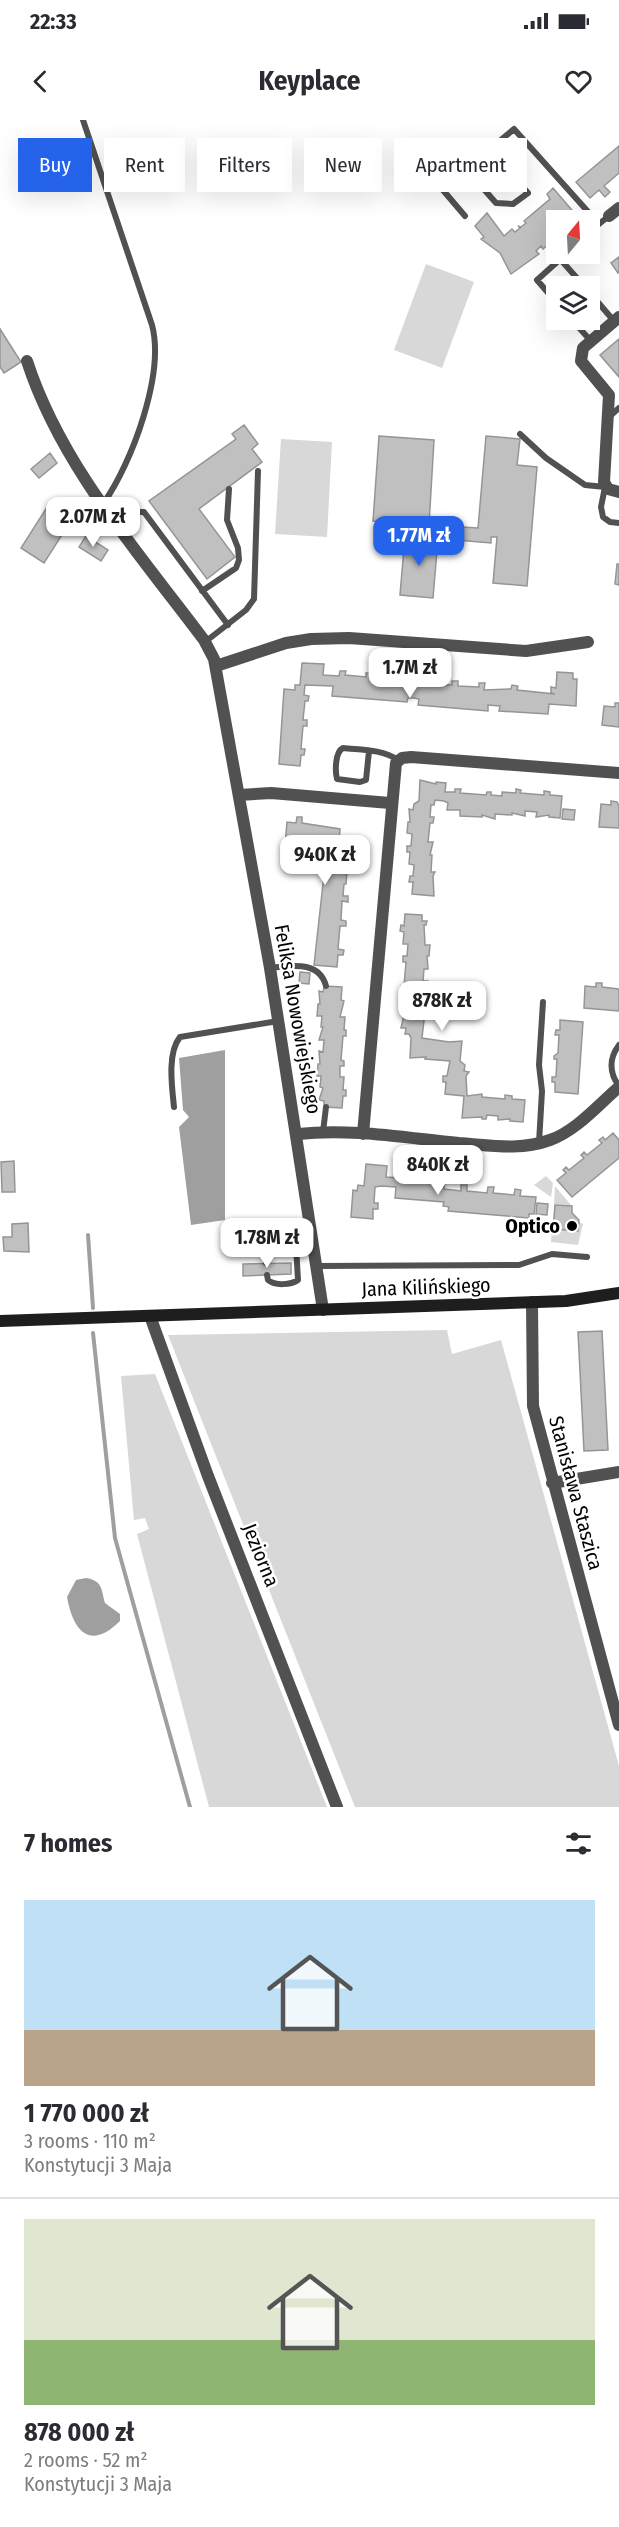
<!DOCTYPE html>
<html lang="en">
<head>
<meta charset="utf-8">
<style>
  :root { --surface:#fff; --page:#f7f7f7; --text:#2b2b33; --muted:#7c7c81; --line:#e1e1e2; --accent:#2563eb }
  body { margin:0; font-family:"Fira Sans Condensed",sans-serif; background:var(--page); color:var(--text); height:100vh; display:flex; flex-direction:column; font-size:22px; white-space:nowrap }
  * { box-sizing:border-box; margin:0 }
  p { font-size:20px; color:var(--muted) }
  .icon { flex:none; width:33px; height:33px; fill:none; stroke:currentColor; stroke-width:2; stroke-linecap:round; stroke-linejoin:round }
  .map { position:relative; height:1687px; overflow:hidden }
  .side { display:flex; flex-direction:column; background:var(--surface); flex:1 }
  .side>* { flex:none }
  .guide { position:absolute; left:18px; top:18px; width:584px; height:54px; display:flex; gap:12px }
  .needle { width:39px; rotate:18deg }
  .tools { position:absolute; left:546px; top:90px; display:grid; gap:12px }
  .tools a { display:grid; place-items:center; width:54px; height:54px; border-radius:0px; background:var(--surface); box-shadow:0 6px 24px #0002; font-size:30px }
  .price { position:absolute; translate:-50% -51px; padding:0 14px; border-radius:12px; background:#fff; color:#222; font-size:20px; line-height:39px; filter:drop-shadow(0 2px 3px #0008) }
  .price::after { content:''; position:absolute; left:50%; top:36px; width:18px; height:14px; margin-left:-9px; background:inherit; clip-path:polygon(0 0,100% 0,50% 100%) }
  .price.selected { background:var(--accent); color:#fff }
  ul { padding:0; list-style:none }
  li { display:grid; align-content:center; gap:12px; height:318px; padding:0 24px }
  li+li { border-top:2px solid var(--line) }
  li span { display:grid; place-items:center; height:186px; border-radius:0px; color:#555 }
  li>.icon { margin-inline-start:auto }
  span .icon { width:108px; height:108px; fill:#fffc; stroke-width:1 }
  li b { font-size:26px }
  h2 { display:flex; justify-content:space-between; align-items:center; height:72px; padding:0 24px; font-size:26px }
  .chip { padding:0 21px; border-radius:0px; background:var(--surface); box-shadow:0 6px 24px #0002; font-size:21px; line-height:54px }
  .chip.selected { background:var(--accent); color:#fff }
  .status { display:flex; justify-content:space-between; align-items:center; height:42px; padding:0 30px; background:var(--surface); direction:ltr }
  .status svg { height:16px; fill:currentColor }
  header { display:flex; justify-content:space-between; align-items:center; height:78px; padding:0 24px; background:var(--surface); font-size:27px; font-weight:700 }
  .map>svg:first-child { display:block }
  .green { fill:#d8d8d8 }
  .water { fill:#9f9f9f }
  .lines { fill:none; stroke-linecap:round; stroke-linejoin:round }
  .stream { stroke:#9f9f9f; stroke-width:4 }
  .building { fill:#c0c0c0; stroke:#959595; stroke-width:1.5 }
  .lane { stroke:#515151; stroke-width:6 }
  .street { stroke:#515151; stroke-width:12 }
  .secondary { stroke:#1e1e1e; stroke-width:12 }
  .poi-dot { fill:#000; stroke:#fff; stroke-width:2 }
  .labels { text-anchor:middle; stroke-width:5; stroke-linejoin:round; paint-order:stroke }
  .street-label { font-size:20px; fill:#000; stroke:#fff }
  .poi-label { font-size:20px; font-weight:bold; fill:#000; stroke:#fff; text-anchor:end }
</style>
</head>
<body>
<div class="status"><b>22:33</b><svg viewBox="0 0 49 12"><path d="M0 12V9h3v3zM5 12V6h3v6zM10 12V3h3v9zM15 12V0h3v12zM26 1h20v11H26zM47 4h2v5h-2z"/></svg></div>
<header><svg class="icon" aria-label="back" viewBox="0 0 24 24"><path d="M15 5l-7 7 7 7"/></svg>Keyplace<svg class="icon" aria-label="heart" viewBox="0 0 24 24"><path d="M12 20l-8-8c-3-5 5-10 8-4 3-6 11-1 8 4z"/></svg></header>
<div class="map">
<svg width="619" height="1687" viewBox="0 0 619 1687">
  <rect width="100%" height="100%" fill="#fff"/>
  <path class="green" d="M426 144 474 162 442 248 394 230Z
    M281 319 332 322 327 417 275 414Z
    M546 1056 553 1063 551 1077 534 1065Z
    M555 1066 571 1085 554 1084Z
    M579 1102 583 1104 578 1125 551 1122 552 1106 553 1109 577 1111Z
    M447 1210 452 1234 501 1220 619 1646V1687H355L168 1215Z
    M155 1254 327 1687H209L137 1414 149 1409 145 1398 134 1400 121 1256Z"/>
  <path class="water" d="M225 930V1100L191 1105 179 1007 189 997 183 990 179 938Z
    M86 1458C103 1461 101 1469 105 1483L120 1494V1501C90 1531 73 1511 67 1477L76 1460Z"/>
  <g class="lines">
    <path class="stream" d="M88 1115 93 1188
      M93 1213 115 1418 190 1687"/>
  </g>
  <path class="building" d="M619 26V53L604 66 610 72 605 77 599 70 590 78 576 62Z
    M553 68 577 96 574 100H556V113L552 117 554 119 543 129 541 126 536 131 539 134 511 154 500 133 481 119 484 117 475 106 487 93 504 116 512 109 515 112 520 108 518 106 521 107 526 103 524 101 550 79 547 74Z
    M619 137V152L618 153 611 143Z
    M0 209 21 242 4 253 0 247Z
    M619 219V257L600 235Z
    M244 305 258 324 252 329 262 342 199 389 235 437 207 459 149 381 236 319 232 314Z
    M379 316 434 320 429 405 478 408 486 316 520 319 517 345 537 347 527 466 493 463 497 417H491V423L409 416V405L373 401Z
    M50 333 57 343 39 358 31 349Z
    M51 381 74 396 44 443 21 428Z
    M86 416 108 430 101 441 79 427Z
    M405 416 438 419 433 478 400 475Z
    M617 444H619V465L615 464Z
    M302 543 324 544 323 555 339 556 340 551H346L345 555 366 557V553H372V558L393 559V555L399 556V560L415 561V564L452 565V561H458V566L479 567V563H485L484 570 511 569 512 565 518 566 517 570 555 574 551 573V567L556 568 557 552 573 553V559H577L576 586 549 584 548 594 499 591 500 586 488 585V591L418 585 419 579 413 578H408L407 582 332 576 333 566 305 565 304 575 309 576 308 581H305L303 600H307V606H303L301 629H305L304 635H301L300 646 279 644 284 569 295 570V565H300Z
    M615 583H619V607L602 605 604 586 615 587Z
    M420 660 436 664V662L446 663 445 672H455V669H461L460 673 486 675 487 672H491V675L502 676V672L516 673V669L521 670 520 673 544 675V671L550 672V675L562 676 560 698 549 697V695L536 697 537 692 525 691V696L512 693V695L495 694V699L482 695V697L460 696V690H447L448 683 444 681 435 680 434 685H431L430 697H434L433 703H430L428 722H433L430 735H432L431 752H435L433 756 434 776 412 774 413 762H409L410 756H413L414 745 409 744 410 732H407V726H411L412 714 407 713 408 702H410L409 689 413 690 414 684 419 681Z
    M611 681 617 682 619 686V708L599 707 601 684 611 685Z
    M563 689 575 690 574 700 562 699Z
    M297 697H302V703L340 709 338 736 348 737V747H353V752H347L346 764H344L343 776H348V782L342 781 341 800 346 801V806H340L338 829 344 830 343 835H338L337 847 314 845 327 728 285 725 287 702 296 703Z
    M405 794 422 795V801H427L426 805H424L425 825H430L429 836H427L428 849H424L423 861H428L427 865H425L424 874H427L422 918 449 922 462 921 460 941 465 945 464 951 469 952 466 956 467 976 482 974V977L505 979V975L512 976V979L525 980 523 1002 510 1001V999L498 1000V996L487 995 486 999H482V997L462 998 464 976 445 974 446 962H443V956H447L450 941 425 939 426 937 410 938 411 918 409 914H405L406 908H401L404 895H402L404 872H400L401 866H404L406 842H403V836H407L408 824H403L404 812 400 811 401 805 404 806Z
    M300 852 310 853 309 864 299 863Z
    M596 863H602V867L619 869V891L584 888 585 866 596 867Z
    M324 866 342 867 341 880 344 881 340 897H345L344 910H346V916H343L341 940 344 941V946H340V957H344L343 970H346V976H343L342 988 324 987V981L319 980 323 968 320 967 321 956H317L318 944H320L319 931 323 932 324 920H319L323 907H321L322 896H317L318 884H320L319 871 323 872Z
    M560 900 583 902 578 974 555 972V962H552V957H556L557 939H554V936L558 933 559 915H555L556 910H560Z
    M613 1013 619 1020V1038L572 1077 557 1060 566 1053 563 1050 566 1047 569 1050 584 1038 581 1035 584 1032 587 1035 602 1023 599 1020 603 1017 605 1020Z
    M14 1041 15 1072H2L1 1042Z
    M366 1044 387 1046 386 1057 402 1058 403 1051H408V1058L429 1059V1054H435V1060L445 1061 444 1069 461 1071V1065H467V1071L487 1073 488 1067H494L493 1073 514 1075 515 1069 521 1070 520 1076 536 1077 534 1094H529V1098L448 1091 449 1087 443 1086 444 1082 395 1078 396 1067 381 1066 375 1067 374 1083H378V1089H373V1099L351 1097 353 1070 357 1071 358 1065 364 1066Z
    M537 1083 548 1084 547 1095 536 1094Z
    M555 1085 572 1086V1093L579 1100 578 1111 553 1109Z
    M28 1103 29 1132 4 1131 3 1117H12V1104Z
    M291 1143V1154L243 1156V1144Z
    M602 1211 608 1330 584 1331 578 1212Z"/>
  <g class="lines">
    <path class="lane" d="M83 0 152 205C165 254 132 343 103 384
      M467 50 496 83 513 84 528 73 490 29
      M465 96 442 69 514 9 599 104 609 96
      M590 113 599 104
      M560 139 584 166
      M590 173 614 201
      M556 182 537 160 566 134
      M572 200 591 221
      M609 297 619 288
      M520 314 546 338 585 365 605 367 601 387 603 397 610 402 619 403
      M118 404 136 392H144L228 505
      M202 471 236 448 239 440 238 428 227 400 229 369
      M205 522 246 490 254 479 258 351
      M369 631 366 660 360 662 337 659C335 651 335 632 343 628 361 630 382 629 398 640
      M270 848C291 846 319 840 326 866
      M619 925C609 938 609 953 619 966
      M174 987C172 967 167 933 180 917L278 901
      M323 1012 326 987
      M539 1023 542 971 539 945 543 882
      M266 1143 269 1132 285 1112 311 1107
      M317 1146 519 1145 552 1134 587 1137
      M267 1155 268 1160C275 1166 291 1165 298 1160L295 1109"/>
    <path class="street" d="M609 96 619 88
      M619 197 583 228 581 241 609 275 604 362 608 369 619 372
      M27 241C61 346 139 433 204 520L214 539 270 848 323 1190
      M216 546 286 523 311 519 349 518 526 531 588 522
      M239 675 271 673 390 683
      M298 1014C351 1008 406 1018 459 1023 489 1025 520 1031 550 1020 576 1011 598 985 619 967
      M363 1014 396 643 402 638 411 637 619 653
      M532 1182 533 1286 619 1605
      M150 1196 208 1356 337 1687
      M552 1363 619 1352"/>
    <path class="secondary" d="M0 1201 566 1181 619 1173"/>
  </g>
  <circle class="poi-dot" cx="572" cy="1106" r="6"/>
  <g class="labels">
    <g class="street-label">
      <text transform="translate(298 899) rotate(80)" y="7">Feliksa Nowowiejskiego</text>
      <text transform="translate(426 1167) rotate(-2)" y="7">Jana Kilińskiego</text>
      <text transform="translate(576 1373) rotate(75)" y="7">Stanisława Staszica</text>
      <text transform="translate(261 1435) rotate(68)" y="7">Jeziorna</text>
    </g>
    <g class="poi-label">
      <text x="560" y="1113">Optico</text>
    </g>
  </g>
</svg>
<div class="tools">
<a><svg class="needle" viewBox="-14 -14 28 28"><path d="M0-13l5 13h-10z" fill="#e53935"/><path d="M0 13l5-13h-10z" fill="#7c7c81"/></svg></a>
<a><svg class="icon" aria-label="layers" viewBox="0 0 24 24"><path d="M12 4l9 5-9 5-9-5zM3 14l9 5 9-5"/></svg></a>
</div>
<b class="price" style="left:93px;top:428px">2.07M zł</b>
<b class="price selected" style="left:419px;top:447px">1.77M zł</b>
<b class="price" style="left:410px;top:579px">1.7M zł</b>
<b class="price" style="left:325px;top:766px">940K zł</b>
<b class="price" style="left:442px;top:912px">878K zł</b>
<b class="price" style="left:438px;top:1076px">840K zł</b>
<b class="price" style="left:267px;top:1149px">1.78M zł</b>
<div class="guide">
<a class="chip selected">Buy</a>
<a class="chip">Rent</a>
<a class="chip">Filters</a>
<a class="chip">New</a>
<a class="chip">Apartment</a>
</div>
</div>
<section class="side">
<h2>7 homes<svg class="icon" aria-label="filters" viewBox="0 0 24 24"><path d="M4 7h16M4 17h16"/><circle cx="9" cy="7" r="2"/><circle cx="15" cy="17" r="2"/></svg></h2>
<ul>
<li><span style="background:linear-gradient(#bfe0f5 70%,#b9a48a 0)"><svg class="icon" aria-label="home" viewBox="0 0 24 24"><path d="M3 11l9-7 9 7M6 9v11h12V9"/></svg></span><div><b>1 770 000 zł</b><p>3 rooms · 110 m²</p><p>Konstytucji 3 Maja</p></div></li>
<li><span style="background:linear-gradient(#dfe7d0 65%,#8fb573 0)"><svg class="icon" aria-label="home" viewBox="0 0 24 24"><path d="M3 11l9-7 9 7M6 9v11h12V9"/></svg></span><div><b>878 000 zł</b><p>2 rooms · 52 m²</p><p>Konstytucji 3 Maja</p></div></li>
</ul>
</section>
</body>
</html>
